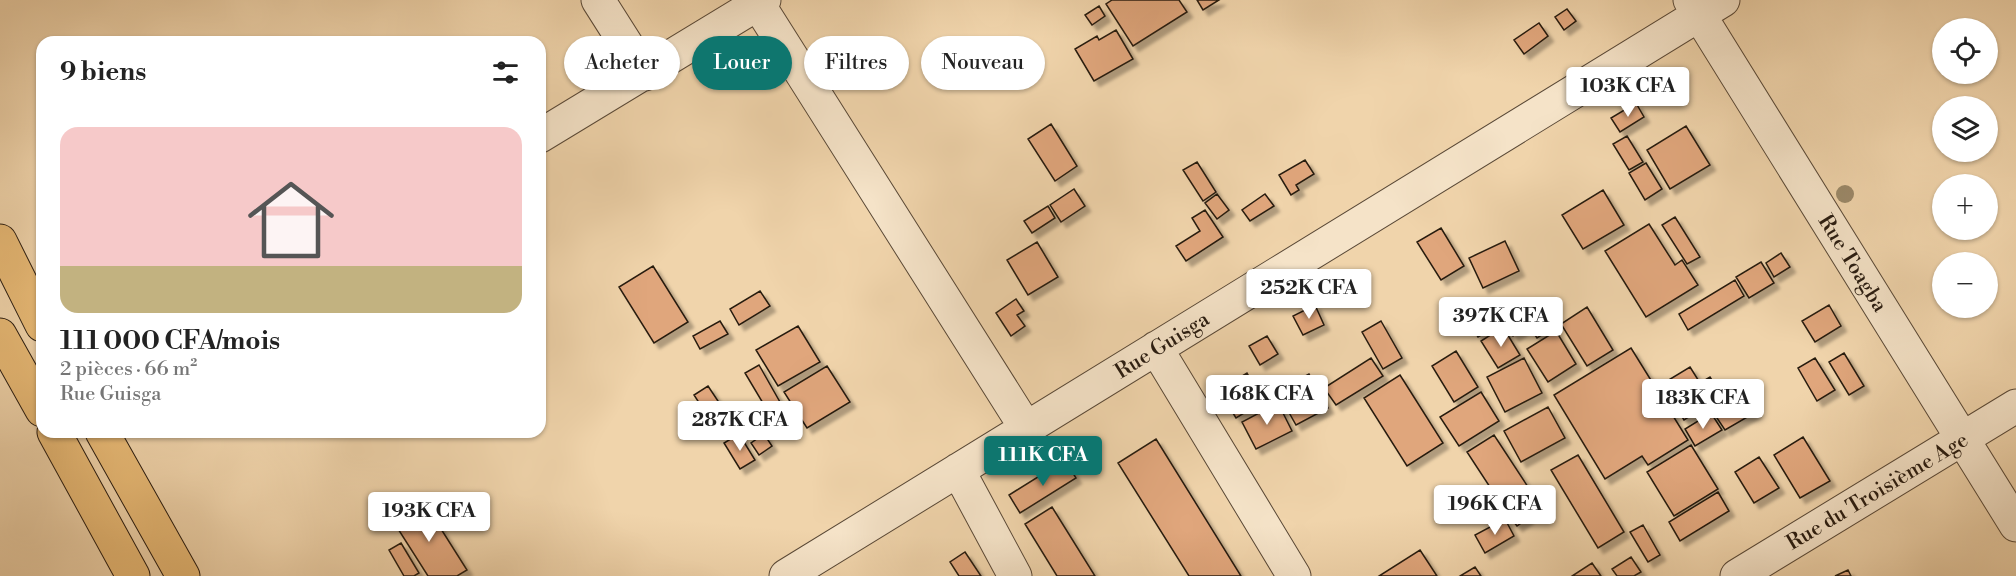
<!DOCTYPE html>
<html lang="fr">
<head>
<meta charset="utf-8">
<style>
  :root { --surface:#fff; --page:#f6f6f6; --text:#222; --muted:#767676; --accent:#0f766e }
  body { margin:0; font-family:"Libre Bodoni",serif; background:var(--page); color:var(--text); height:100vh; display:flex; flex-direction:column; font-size:22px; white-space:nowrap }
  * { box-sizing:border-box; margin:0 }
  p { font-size:20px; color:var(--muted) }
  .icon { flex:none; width:33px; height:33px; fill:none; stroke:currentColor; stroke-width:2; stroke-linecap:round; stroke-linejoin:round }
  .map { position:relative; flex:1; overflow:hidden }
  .panel { position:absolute; left:36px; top:36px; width:510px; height:402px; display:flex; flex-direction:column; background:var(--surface); border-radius:18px; box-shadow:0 2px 4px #0004 }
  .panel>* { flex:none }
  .guide { position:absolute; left:564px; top:36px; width:570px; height:54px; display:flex; gap:12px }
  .controls { position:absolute; left:1932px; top:18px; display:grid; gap:12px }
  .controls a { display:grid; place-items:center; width:66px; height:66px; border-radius:50%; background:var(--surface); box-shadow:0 2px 4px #0004; font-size:30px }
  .price { position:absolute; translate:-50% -51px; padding:0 14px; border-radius:6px; background:#fff; color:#222; font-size:20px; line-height:39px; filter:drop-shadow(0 2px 3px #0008) }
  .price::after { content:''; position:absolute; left:50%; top:36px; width:18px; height:14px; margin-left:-9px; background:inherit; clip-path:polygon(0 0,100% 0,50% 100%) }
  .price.selected { background:var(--accent); color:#fff }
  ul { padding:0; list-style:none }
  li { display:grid; align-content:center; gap:12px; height:318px; padding:0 24px }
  li span { display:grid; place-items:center; height:186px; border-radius:18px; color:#555 }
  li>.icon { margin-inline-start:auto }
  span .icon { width:108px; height:108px; fill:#fffc; stroke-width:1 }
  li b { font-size:26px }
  h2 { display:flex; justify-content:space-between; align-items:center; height:72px; padding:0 24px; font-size:26px }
  .pill { padding:0 21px; border-radius:27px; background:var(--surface); box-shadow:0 2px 4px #0004; font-size:21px; line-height:54px }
  .pill.selected { background:var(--accent); color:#fff }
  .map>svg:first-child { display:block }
  .building { fill:#e0a67c; stroke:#281b10; stroke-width:1.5; filter:url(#shadow) }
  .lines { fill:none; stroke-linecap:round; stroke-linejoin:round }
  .street-casing { stroke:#5a4937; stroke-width:35 }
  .primary-casing { stroke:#281b10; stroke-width:35 }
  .street { stroke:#f5e3c8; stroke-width:33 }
  .primary { stroke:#e8ba76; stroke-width:33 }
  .tree { fill:#9b8969 }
  .labels { text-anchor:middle; stroke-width:4.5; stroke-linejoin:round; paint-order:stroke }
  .street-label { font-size:21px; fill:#281b10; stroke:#f5e3c8 }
</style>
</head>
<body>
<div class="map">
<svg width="2016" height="576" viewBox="0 0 2016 576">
  <defs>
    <filter id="shadow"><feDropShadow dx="5.5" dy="5.5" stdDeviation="1.5" flood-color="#0004"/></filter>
  </defs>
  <rect width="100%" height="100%" fill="#f0d4ab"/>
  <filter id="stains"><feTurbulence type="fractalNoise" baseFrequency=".00333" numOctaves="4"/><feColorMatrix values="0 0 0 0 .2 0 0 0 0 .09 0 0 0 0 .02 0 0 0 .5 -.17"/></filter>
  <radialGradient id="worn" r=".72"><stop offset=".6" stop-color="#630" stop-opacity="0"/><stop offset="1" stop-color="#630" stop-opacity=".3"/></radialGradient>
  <path class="building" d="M1112 0H1179L1187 12 1133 46 1106 4Z
    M1197 0H1219L1203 10Z
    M1099 6 1105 16 1092 25 1085 15Z
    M1567 9 1576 21 1564 30 1555 17Z
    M1539 23 1548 36 1524 54 1514 40Z
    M1116 30 1133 59 1094 81 1075 49 1097 36 1099 40Z
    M1636 103 1644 117 1620 132 1611 118Z
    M1051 124 1077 166 1055 181 1028 139Z
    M1686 126 1710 165 1670 189 1647 150Z
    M1627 136 1643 162 1629 170 1613 144Z
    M1305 160 1314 174 1296 185 1299 190 1291 195 1279 175Z
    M1197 162 1216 192 1203 201 1183 170Z
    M1646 163 1662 189 1645 200 1629 173Z
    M1074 189 1085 206 1061 222 1050 205Z
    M1603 190 1624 225 1583 249 1562 215Z
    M1217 194 1229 210 1217 219 1205 203Z
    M1265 194 1274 206 1250 221 1242 210Z
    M1048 206 1055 218 1032 233 1024 221Z
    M1205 210 1223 237 1186 261 1176 246 1200 231 1192 218Z
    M1675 217 1700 257 1687 264 1662 225Z
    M1649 224 1675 265 1682 260 1698 285 1646 317 1605 251Z
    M1441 228 1464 266 1441 280 1417 242Z
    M1505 241 1519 271 1483 288 1469 258Z
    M1037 242 1058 277 1028 295 1007 260Z
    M1781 253 1790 267 1774 277 1766 263Z
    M1761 262 1774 283 1749 298 1736 277Z
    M653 266 688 322 654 343 619 287Z
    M1735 280 1744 296 1688 330 1679 314Z
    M760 291 770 306 739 325 730 309Z
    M1486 298 1502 323 1478 337 1463 312Z
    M1016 299 1024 311 1017 315 1025 326 1011 336 996 313Z
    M1315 305 1324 325 1303 335 1293 316Z
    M1829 305 1841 326 1815 342 1802 321Z
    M1587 307 1613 350 1587 366 1561 324Z
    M1513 315 1522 330 1513 336 1503 320Z
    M1546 315 1553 328 1537 338 1529 326Z
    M720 321 728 334 700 349 693 336Z
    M1381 321 1402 358 1383 369 1362 332Z
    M798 326 820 362 778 386 756 350Z
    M1503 327 1520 355 1498 368 1481 341Z
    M1556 331 1576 364 1548 382 1527 349Z
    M1267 336 1278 354 1260 365 1249 346Z
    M1631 348 1688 440 1648 465 1642 456 1605 479 1554 395Z
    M1456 351 1478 387 1454 402 1432 366Z
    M1844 353 1864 386 1849 395 1829 362Z
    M1371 358 1383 376 1336 405 1324 388Z
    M1524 358 1542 393 1505 412 1487 377Z
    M1815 358 1835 390 1817 401 1798 368Z
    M759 365 789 418 776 425 745 373Z
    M827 366 850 402 807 428 784 392Z
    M1690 367 1700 383 1710 377 1722 396 1684 420 1662 384Z
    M1247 373 1255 387 1246 393 1254 407 1236 418 1219 390Z
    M1309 374 1328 408 1296 425 1277 391Z
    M1400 375 1443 443 1407 466 1364 398Z
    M708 386 730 419 716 429 694 395Z
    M1481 392 1499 421 1459 446 1440 417Z
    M1745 392 1756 412 1725 430 1713 412Z
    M1278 403 1292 431 1256 449 1242 422Z
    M1548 407 1565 438 1521 462 1504 431Z
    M1711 413 1722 430 1695 446 1685 429Z
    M739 434 755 460 740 469 724 443Z
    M764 434 772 446 759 455 751 443Z
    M1494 435 1530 490 1503 507 1467 452Z
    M1803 437 1830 481 1800 498 1774 455Z
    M1156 439 1241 576H1189L1118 463Z
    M1691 445 1718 489 1674 516 1647 472Z
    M1578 455 1624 532 1598 548 1551 470Z
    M1759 457 1779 488 1754 503 1735 472Z
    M1065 460 1076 478 1020 513 1009 495Z
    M1718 492 1729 511 1680 541 1669 522Z
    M424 502 467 570 457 576H428L393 521Z
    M1518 505 1528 518 1517 526 1507 513Z
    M1052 507 1095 576H1057L1025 524Z
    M1505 519 1514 536 1485 553 1475 535Z
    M1643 525 1660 555 1648 562 1630 532Z
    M401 543 419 573 414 576H404L389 550Z
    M1420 550 1437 576H1379Z
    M965 552 981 576H959L950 562Z
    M1631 557 1641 572 1634 576H1617L1612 569Z
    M1592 563 1601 576H1572Z
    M1475 567 1481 576H1460Z
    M1848 570 1851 576H1835Z"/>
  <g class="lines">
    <defs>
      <path id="street" d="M598 0 645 74
        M1690 0 2016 525
        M758 4 1026 428
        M540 136 764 0
        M1156 348 1294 576
        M958 470 1015 576
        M786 576 1723 0
        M1737 576 2016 406"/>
      <path id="primary" d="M0 241 42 325
        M0 335 42 410
        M54 432 133 576
        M102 432 183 576"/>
    </defs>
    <use href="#street" class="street-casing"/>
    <use href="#primary" class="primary-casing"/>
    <use href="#street" class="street"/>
    <use href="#primary" class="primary"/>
  </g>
  <circle class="tree" cx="1845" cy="194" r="9"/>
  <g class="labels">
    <g class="street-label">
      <text transform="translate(1853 263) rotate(58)" y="7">Rue Toagba</text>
      <text transform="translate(1162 345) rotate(-32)" y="7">Rue Guisga</text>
      <text transform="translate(1877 491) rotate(-31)" y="7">Rue du Troisième Age</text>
    </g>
  </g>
  <rect width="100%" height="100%" filter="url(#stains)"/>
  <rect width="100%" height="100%" fill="url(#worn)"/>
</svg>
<div class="controls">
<a><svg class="icon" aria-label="locate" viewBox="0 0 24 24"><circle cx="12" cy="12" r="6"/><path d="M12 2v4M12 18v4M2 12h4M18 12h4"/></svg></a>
<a><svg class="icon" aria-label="layers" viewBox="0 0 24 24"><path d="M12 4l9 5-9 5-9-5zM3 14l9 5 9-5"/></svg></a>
<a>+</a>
<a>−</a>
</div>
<b class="price" style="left:1628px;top:118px">103K CFA</b>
<b class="price" style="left:1309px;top:320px">252K CFA</b>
<b class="price" style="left:1501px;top:348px">397K CFA</b>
<b class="price" style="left:1267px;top:426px">168K CFA</b>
<b class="price" style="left:1703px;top:430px">183K CFA</b>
<b class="price" style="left:740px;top:452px">287K CFA</b>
<b class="price selected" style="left:1043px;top:487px">111K CFA</b>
<b class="price" style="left:1495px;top:536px">196K CFA</b>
<b class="price" style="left:429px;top:543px">193K CFA</b>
<div class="guide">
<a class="pill">Acheter</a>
<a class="pill selected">Louer</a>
<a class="pill">Filtres</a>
<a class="pill">Nouveau</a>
</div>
<section class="panel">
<h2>9 biens<svg class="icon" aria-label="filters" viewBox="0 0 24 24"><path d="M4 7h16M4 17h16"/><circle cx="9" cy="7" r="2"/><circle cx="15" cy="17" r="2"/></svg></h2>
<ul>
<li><span style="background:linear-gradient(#f6c9c9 75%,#c2b280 0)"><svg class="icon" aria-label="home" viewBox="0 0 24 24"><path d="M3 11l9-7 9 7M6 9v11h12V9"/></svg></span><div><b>111 000 CFA/mois</b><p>2 pièces · 66 m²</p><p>Rue Guisga</p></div></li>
</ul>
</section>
</div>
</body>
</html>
